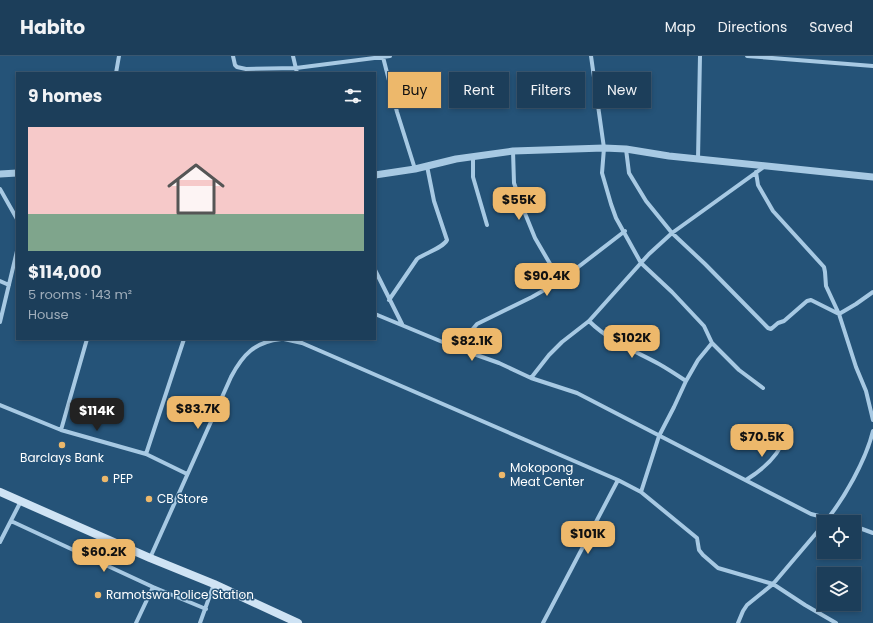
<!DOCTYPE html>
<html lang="en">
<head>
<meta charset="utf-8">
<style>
  :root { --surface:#1c3e5a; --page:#254560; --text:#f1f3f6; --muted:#a0aebb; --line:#3a5770; --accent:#edb86b }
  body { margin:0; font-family:Poppins,sans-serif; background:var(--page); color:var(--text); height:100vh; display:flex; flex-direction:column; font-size:15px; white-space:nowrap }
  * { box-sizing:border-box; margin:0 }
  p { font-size:13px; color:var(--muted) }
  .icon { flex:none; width:22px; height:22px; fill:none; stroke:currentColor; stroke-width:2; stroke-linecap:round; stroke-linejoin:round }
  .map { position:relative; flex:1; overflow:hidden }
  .drawer { position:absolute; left:16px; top:16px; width:360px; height:268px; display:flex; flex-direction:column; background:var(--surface); border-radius:0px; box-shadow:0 2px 6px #0003,0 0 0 1px var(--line) }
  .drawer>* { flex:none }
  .guide { position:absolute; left:388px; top:16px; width:380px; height:36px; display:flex; gap:8px }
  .buttons { position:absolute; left:817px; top:459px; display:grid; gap:8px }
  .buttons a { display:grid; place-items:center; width:44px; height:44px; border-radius:0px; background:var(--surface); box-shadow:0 2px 6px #0003,0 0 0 1px var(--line); font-size:20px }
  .price { position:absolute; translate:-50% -34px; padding:0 9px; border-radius:8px; background:var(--accent); color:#111; font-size:13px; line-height:26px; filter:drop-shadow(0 1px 2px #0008) }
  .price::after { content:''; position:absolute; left:50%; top:24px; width:12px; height:9px; margin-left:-6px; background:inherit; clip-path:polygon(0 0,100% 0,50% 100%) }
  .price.active { background:#222; color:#fff }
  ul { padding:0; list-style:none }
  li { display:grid; align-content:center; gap:8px; height:212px; padding:0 12px }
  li+li { border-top:1px solid var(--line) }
  li span { display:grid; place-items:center; height:124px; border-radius:0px; color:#555 }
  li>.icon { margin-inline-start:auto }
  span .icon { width:72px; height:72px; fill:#fffc; stroke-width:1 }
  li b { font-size:17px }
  h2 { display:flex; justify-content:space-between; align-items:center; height:48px; padding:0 12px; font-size:17px }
  .chip { padding:0 14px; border-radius:0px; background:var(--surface); box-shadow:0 2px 6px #0003,0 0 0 1px var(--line); font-size:14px; line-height:36px }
  .chip.active { background:var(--accent); color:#111 }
  header { display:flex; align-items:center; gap:24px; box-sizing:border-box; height:56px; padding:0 20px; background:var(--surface); border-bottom:1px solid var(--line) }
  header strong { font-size:19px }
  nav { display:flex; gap:22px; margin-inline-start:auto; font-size:14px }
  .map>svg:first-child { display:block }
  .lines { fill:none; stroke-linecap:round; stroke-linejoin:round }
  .minor { stroke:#a7c9e3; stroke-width:4 }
  .tertiary { stroke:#a7c9e3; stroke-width:7 }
  .secondary { stroke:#cfe3f4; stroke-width:8 }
  .poi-dot { fill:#edb86b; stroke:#255378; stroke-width:1.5 }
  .labels { text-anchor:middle; stroke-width:3; stroke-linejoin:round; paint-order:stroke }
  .poi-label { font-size:12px; fill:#fff; stroke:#255378; text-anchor:start }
</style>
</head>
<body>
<header>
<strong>Habito</strong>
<nav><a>Map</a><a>Directions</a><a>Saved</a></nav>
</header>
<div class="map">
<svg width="873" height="567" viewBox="0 0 873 567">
  <rect width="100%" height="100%" fill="#255378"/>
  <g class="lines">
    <path class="minor" d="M233 0 235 9 237 11 246 13 296 12 390 0
      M293 0 297 17
      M591 0 604 92 602 117 611 148 616 162 641 207 672 236 704 270 712 287 739 314 763 332
      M747 0 873 10
      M383 1 397 56 415 113
      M116 17 119 0
      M626 93 629 117 646 145 672 177 705 208 768 272 771 273 778 267 784 265 807 245 811 244 839 258 856 248 873 236
      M513 95 514 127 524 155 535 182 560 225
      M473 101V121L487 169
      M698 103 700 0
      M756 116 758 129 773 155 824 211 825 216 826 230 839 258 856 311 866 335 873 364
      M0 133 17 163
      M375 214 402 268
      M0 225 9 229
      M389 244 417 203C425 197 443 192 447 184L434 145 427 110
      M375 258 457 292 499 307 531 322 577 337 811 458 842 466
      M589 265C609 285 635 295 659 308 668 313 677 319 686 325
      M0 266 17 195
      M284 283 302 287 618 424 641 436 697 482 699 494 703 499 718 512 773 528 805 549 836 567
      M457 292 477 268 532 241 560 225 625 175
      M531 322 549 299 562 286 589 265 649 198 672 177 765 110
      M0 349 61 374 146 398 187 418
      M61 374 87 283
      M146 398 184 283
      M746 424C762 414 779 400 784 382L771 376
      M641 436 659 380 674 351 686 325 698 304 712 287
      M11 465 153 531 206 553
      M825 466C844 443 866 404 873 375
      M854 470 873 477
      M0 486 21 445
      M150 502 231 321C243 298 255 286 281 283
      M136 567 153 531
      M200 567 214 528
      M543 567 618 424
      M738 567 743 555 747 549 773 528 824 468"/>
    <path class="tertiary" d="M0 118 17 117
      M375 119 415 113 456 103 513 95 604 92 626 93 669 100 873 121"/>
    <path class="secondary" d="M0 436 150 502 214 528 298 567"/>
  </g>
  <g class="poi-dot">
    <circle cx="62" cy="389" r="4"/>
    <circle cx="502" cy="419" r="4"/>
    <circle cx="105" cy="423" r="4"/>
    <circle cx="149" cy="443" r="4"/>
    <circle cx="98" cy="539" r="4"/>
  </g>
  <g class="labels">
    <g class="poi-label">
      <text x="62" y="406" text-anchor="middle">Barclays Bank</text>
      <text x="510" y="416">Mokopong<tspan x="510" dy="14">Meat Center</tspan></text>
      <text x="113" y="427">PEP</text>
      <text x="157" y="447">CB Store</text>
      <text x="106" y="543">Ramotswa Police Station</text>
    </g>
  </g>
</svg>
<div class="buttons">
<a><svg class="icon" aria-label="locate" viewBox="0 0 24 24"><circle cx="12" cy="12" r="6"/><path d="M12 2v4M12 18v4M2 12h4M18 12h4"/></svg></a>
<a><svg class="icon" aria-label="layers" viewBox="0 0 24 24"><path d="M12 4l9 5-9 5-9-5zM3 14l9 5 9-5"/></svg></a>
</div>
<b class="price" style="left:519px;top:165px">$55K</b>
<b class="price" style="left:547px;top:241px">$90.4K</b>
<b class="price" style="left:632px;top:303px">$102K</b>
<b class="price" style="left:472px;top:306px">$82.1K</b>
<b class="price" style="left:198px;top:374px">$83.7K</b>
<b class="price active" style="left:97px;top:376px">$114K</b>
<b class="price" style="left:762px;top:402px">$70.5K</b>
<b class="price" style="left:588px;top:499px">$101K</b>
<b class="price" style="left:104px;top:517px">$60.2K</b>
<div class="guide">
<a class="chip active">Buy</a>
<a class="chip">Rent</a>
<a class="chip">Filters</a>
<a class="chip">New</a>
</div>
<section class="drawer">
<h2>9 homes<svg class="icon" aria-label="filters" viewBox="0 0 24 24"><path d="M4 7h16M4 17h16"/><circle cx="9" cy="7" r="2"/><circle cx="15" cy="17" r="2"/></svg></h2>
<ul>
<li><span style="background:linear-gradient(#f6c9c9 70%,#7fa58c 0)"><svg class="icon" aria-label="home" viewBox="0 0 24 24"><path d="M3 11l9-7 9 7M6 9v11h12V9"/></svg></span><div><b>$114,000</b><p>5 rooms · 143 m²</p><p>House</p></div></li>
</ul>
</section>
</div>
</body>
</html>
